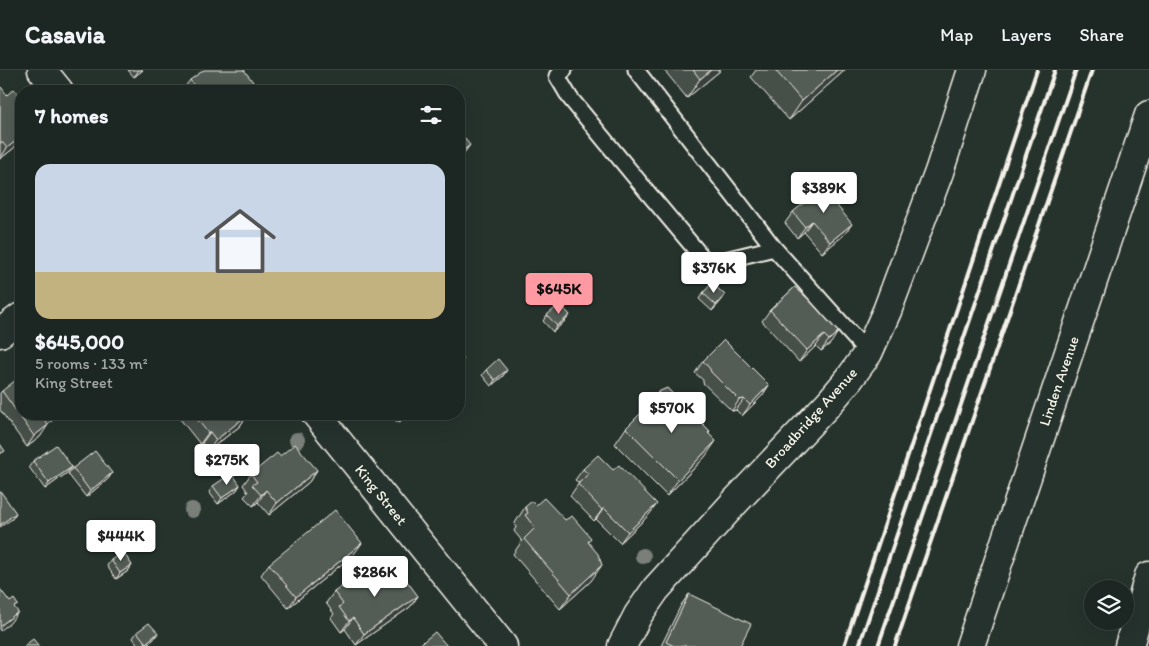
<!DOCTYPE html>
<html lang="en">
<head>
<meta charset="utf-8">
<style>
  :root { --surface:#1c2622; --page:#29322f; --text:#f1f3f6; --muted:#a0a5a5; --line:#3a4340; --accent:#ff9aa2 }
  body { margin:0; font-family:Itim,sans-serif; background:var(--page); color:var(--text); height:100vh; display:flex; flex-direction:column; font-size:19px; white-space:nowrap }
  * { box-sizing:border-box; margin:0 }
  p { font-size:16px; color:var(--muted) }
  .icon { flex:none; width:28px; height:28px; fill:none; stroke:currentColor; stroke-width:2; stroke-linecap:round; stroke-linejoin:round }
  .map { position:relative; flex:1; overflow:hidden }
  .sheet { position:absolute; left:15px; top:15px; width:450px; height:335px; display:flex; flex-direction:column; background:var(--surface); border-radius:20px; box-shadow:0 5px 20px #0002,0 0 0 1px var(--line) }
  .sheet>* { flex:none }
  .buttons { position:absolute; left:1084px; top:510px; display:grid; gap:10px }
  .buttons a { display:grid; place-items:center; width:50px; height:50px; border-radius:50%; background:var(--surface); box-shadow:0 5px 20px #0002,0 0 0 1px var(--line); font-size:25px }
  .price { position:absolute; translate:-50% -42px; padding:0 11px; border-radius:5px; background:#fff; color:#222; font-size:16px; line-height:32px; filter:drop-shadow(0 1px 2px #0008) }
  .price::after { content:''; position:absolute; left:50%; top:30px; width:15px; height:11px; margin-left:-8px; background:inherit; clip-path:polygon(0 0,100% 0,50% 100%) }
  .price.selected { background:var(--accent); color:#111 }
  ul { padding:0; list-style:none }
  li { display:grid; align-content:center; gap:10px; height:265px; padding:0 20px }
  li span { display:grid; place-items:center; height:155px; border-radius:15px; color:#555 }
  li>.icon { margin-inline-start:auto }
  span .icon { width:90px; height:90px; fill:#fffc; stroke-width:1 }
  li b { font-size:21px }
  h2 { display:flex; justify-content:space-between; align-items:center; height:60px; padding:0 20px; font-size:21px }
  header { display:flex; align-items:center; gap:30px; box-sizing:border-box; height:70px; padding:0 25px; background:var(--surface); border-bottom:1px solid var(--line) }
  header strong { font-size:24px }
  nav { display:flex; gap:28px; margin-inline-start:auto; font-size:18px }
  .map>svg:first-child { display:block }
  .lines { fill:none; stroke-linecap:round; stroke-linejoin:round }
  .service-casing { stroke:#f4f1e8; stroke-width:19 }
  .minor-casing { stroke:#f4f1e8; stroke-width:31 }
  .tertiary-casing { stroke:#f4f1e8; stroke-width:31 }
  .motorway-casing { stroke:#f4f1e8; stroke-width:31 }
  .service { stroke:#26332d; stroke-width:15 }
  .minor { stroke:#26332d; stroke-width:28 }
  .tertiary { stroke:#26332d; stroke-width:28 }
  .motorway { stroke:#26332d; stroke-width:28 }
  .rail { stroke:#f4f1e8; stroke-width:4 }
  .tree { fill:#7a8079 }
  .wall { fill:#474f49; stroke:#f4f1e8 }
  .shaded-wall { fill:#39403c; stroke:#f4f1e8 }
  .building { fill:#525c55; stroke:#f4f1e8 }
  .labels { text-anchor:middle; stroke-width:4.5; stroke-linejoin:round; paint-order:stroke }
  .street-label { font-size:15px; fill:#f4f1e8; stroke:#26332d }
</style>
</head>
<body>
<header>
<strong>Casavia</strong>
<nav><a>Map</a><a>Layers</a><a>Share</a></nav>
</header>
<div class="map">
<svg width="1149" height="576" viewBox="0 0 1149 576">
  <rect width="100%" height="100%" fill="#26332d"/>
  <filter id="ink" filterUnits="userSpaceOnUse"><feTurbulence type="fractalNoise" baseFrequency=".02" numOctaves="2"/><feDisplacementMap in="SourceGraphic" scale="10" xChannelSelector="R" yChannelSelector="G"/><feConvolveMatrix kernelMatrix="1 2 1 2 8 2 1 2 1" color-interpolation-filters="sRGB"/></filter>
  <g filter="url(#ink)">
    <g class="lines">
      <defs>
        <path id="service" d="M564 0 557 6 570 28 649 124 707 193 725 190 774 178
          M636 0 774 178 868 283"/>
        <path id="minor" d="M42 0 59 21
          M0 263 21 247
          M316 344 503 576
          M622 576 638 545 656 519 735 432 829 333 850 308 868 283 887 241 939 102 972 0"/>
        <path id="tertiary" d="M970 576 1149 45"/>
        <path id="motorway" d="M1129 576 1149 506"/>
      </defs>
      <use href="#service" class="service-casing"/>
      <use href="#minor" class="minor-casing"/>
      <use href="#tertiary" class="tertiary-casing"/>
      <use href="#motorway" class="motorway-casing"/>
      <use href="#service" class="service"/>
      <use href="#minor" class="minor"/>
      <use href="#tertiary" class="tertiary"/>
      <use href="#motorway" class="motorway"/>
      <path class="rail" d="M844 576 1037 0
        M859 576 1055 0
        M878 576 1076 0
        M895 576 1092 0"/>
    </g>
    <g class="tree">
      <circle cx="297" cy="370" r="8"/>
      <circle cx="192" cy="440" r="8"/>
      <circle cx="643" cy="486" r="8"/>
    </g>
    <path class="wall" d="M128 0H143L134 7Z
      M664 0H721L687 28Z
      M756 0H845L789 50 751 7Z
      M190 10 253 12 246 21H182Z
      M0 18 20 60 18 62 14 78 0 89Z
      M839 129 835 134 844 165 822 183 804 162 797 168 785 153 793 142Z
      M795 217 831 273 821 281 816 276 799 292 762 251 770 240Z
      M703 223 725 225 721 231 712 241 699 229Z
      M547 245H570L565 251 553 262 543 251Z
      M703 291 769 315 762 326 742 346 736 340 732 341 703 313V310L695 303Z
      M486 300 503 306 491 316 482 305Z
      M2 321 21 344H61L47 354 40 367 27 377 0 340V323Z
      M658 322 709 363 705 387 667 426 615 374 626 358 648 336Z
      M176 344H246L247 345 240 356 208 381 202 373 200 374Z
      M390 344H409L398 353Z
      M280 386 317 400 309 412 269 445 258 432 253 436 244 427 248 422 243 415 251 404Z
      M33 391 72 397 67 403 45 419 29 397Z
      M73 398 112 403 108 409 86 427 68 404Z
      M583 399 649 445 620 473 596 449 594 451 570 426 579 413 575 410Z
      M240 415 236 421 218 434 209 422 213 416Z
      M525 437 588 472 591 511 560 539 513 484 522 471 514 461 516 457 515 453Z
      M354 484 288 538 261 505 269 494Z
      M111 490 132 495 128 501 116 509 107 496Z
      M380 506 418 526 410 537 356 575 345 559 341 562 331 548 334 544 326 533 334 522 350 518Z
      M689 524 740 576H661L681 535Z
      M137 562 154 569 145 576H139L133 568Z"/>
    <path class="shaded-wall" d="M139 0H143L134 7Z
      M711 0H721L687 28 700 9Z
      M837 0H845L789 50 802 31Z
      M253 12 246 21H241Z
      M21 55V59L20 60 7 71 15 59Z
      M21 67 14 78 0 89 7 78Z
      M470 75 462 86 459 89V84Z
      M812 151 804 162 797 168 805 157Z
      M852 154 844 165 822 183 830 172Z
      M725 225 721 231 712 241 716 235Z
      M570 245 565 251 553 262 557 256Z
      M838 262 831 273 821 281 829 270Z
      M824 265 816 276 799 292 807 280Z
      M507 300 503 306 491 316 495 310Z
      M769 315 762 326 742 346 750 335Z
      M744 329 736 340 732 341 739 330Z
      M54 344H61L59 345 37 362 45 351Z
      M404 344H409L398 353Z
      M247 345 240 356 208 381 216 370Z
      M48 355 40 367 27 377 34 366Z
      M210 362 202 373 200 374 208 363Z
      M716 371 705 387 667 426 678 410Z
      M72 397 67 403 45 419 49 413Z
      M317 400 309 412 269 445 277 433Z
      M112 403 108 409 86 427 90 421Z
      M240 415 236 421 218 434 222 428Z
      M266 420 258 432 253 436 261 425Z
      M657 434 649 445 620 473 628 462Z
      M604 438 596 449 594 451 602 440Z
      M16 443 12 449 0 457V455Z
      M362 473 354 484 288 538 296 527Z
      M132 495 128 501 116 509 120 503Z
      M602 495 591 511 560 539 571 524Z
      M418 526 410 537 356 575 364 564Z
      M18 542 10 553 0 561V556Z
      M353 548 345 559 341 562 349 551Z
      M158 563 154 569 145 576H143L146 573Z"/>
    <path class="building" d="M204 0H244L253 12 241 21H190L195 17 190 10Z
      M693 0H711L700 9Z
      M775 0H837L802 31Z
      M1 17 7 25 14 19 21 28V55L15 59 21 67 7 78 2 72 0 73V18Z
      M459 62 470 75 459 84Z
      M827 114 839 129 834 132 852 154 830 172 812 151 805 157 793 142Z
      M712 213 725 225 716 235 703 223Z
      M795 217 807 228 838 262 829 270 824 265 807 280 770 240Z
      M560 234 570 245 557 256 547 245Z
      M724 270 769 315 750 335 744 329 739 330 711 302 710 299 703 291Z
      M459 282 464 289 459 294Z
      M498 289 507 300 495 310 486 300Z
      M21 306V344H54L45 351 48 355 34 366 2 321Z
      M667 318 710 361 708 363 716 371 678 410 626 358 660 324 658 322Z
      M193 344H246L247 345 216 370 210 362 208 363Z
      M0 374 5 381 0 384Z
      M295 374 317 400 277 433 266 420 261 425 252 415 257 412 251 404 277 383 280 386Z
      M56 375 72 397 49 413 33 391Z
      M95 381 112 403 90 421 73 398Z
      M598 385 613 400 619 395 657 434 628 462 604 438 602 440 578 414 588 404 583 399Z
      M232 403 240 415 222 428 213 416Z
      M0 422H1L16 443 0 455Z
      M544 428 565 450 572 446 591 468 588 472 598 484 602 495 571 524 524 469 535 458 525 445 528 443 525 437 532 431 536 435Z
      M335 440 362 473 296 527 269 494Z
      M123 482 132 495 120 503 111 490Z
      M395 495 418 526 364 564 353 548 349 551 339 537 343 534 334 522 347 513 350 518 376 500 380 506Z
      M0 519 10 532 14 529 18 535 14 537 18 542 0 556Z
      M689 524 751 554 740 576H674L666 572Z
      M149 553 158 563 146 573 137 562Z
      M435 562 447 576H418Z
      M33 569 39 576H24Z"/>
  </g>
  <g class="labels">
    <g class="street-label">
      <text transform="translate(1059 311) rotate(-71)" y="5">Linden Avenue</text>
      <text transform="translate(811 348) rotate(-48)" y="5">Broadbridge Avenue</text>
      <text transform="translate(381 425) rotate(51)" y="5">King Street</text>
    </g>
  </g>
</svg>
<div class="buttons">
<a><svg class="icon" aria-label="layers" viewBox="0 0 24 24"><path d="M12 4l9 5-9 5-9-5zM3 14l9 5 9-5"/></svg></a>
</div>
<b class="price" style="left:824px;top:144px">$389K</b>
<b class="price" style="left:714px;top:224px">$376K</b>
<b class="price selected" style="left:559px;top:245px">$645K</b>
<b class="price" style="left:672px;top:364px">$570K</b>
<b class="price" style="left:227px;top:416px">$275K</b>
<b class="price" style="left:121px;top:492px">$444K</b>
<b class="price" style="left:375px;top:528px">$286K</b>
<section class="sheet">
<h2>7 homes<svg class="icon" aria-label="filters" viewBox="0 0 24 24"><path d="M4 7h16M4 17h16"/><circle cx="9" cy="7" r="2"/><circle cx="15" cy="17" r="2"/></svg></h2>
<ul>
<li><span style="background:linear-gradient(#c9d6e8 70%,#c2b280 0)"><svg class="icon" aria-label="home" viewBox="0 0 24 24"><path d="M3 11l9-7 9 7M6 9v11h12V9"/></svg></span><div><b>$645,000</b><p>5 rooms · 133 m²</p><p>King Street</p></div></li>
</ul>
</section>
</div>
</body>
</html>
